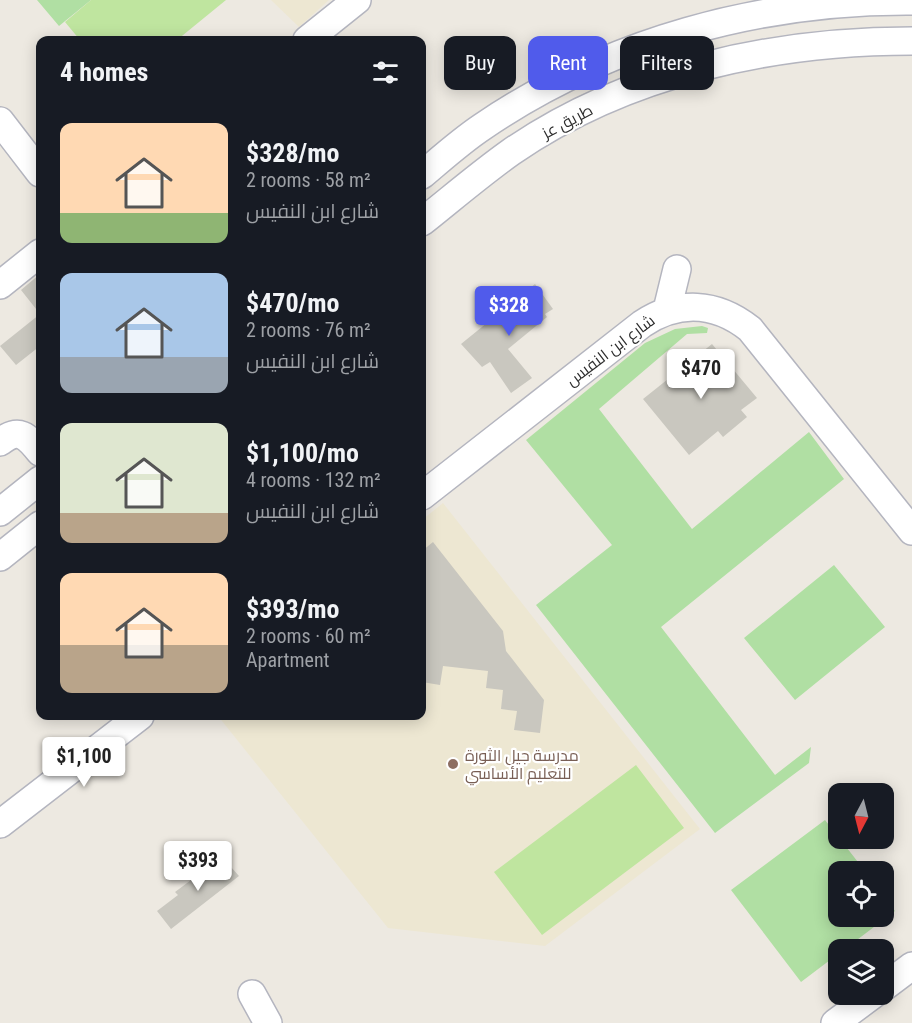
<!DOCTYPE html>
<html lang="en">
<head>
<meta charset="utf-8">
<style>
  :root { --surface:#171b24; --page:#20242c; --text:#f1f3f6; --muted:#9ea1a6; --accent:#505beb }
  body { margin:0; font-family:"Roboto Condensed",Cairo,sans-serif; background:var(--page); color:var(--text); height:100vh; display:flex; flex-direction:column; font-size:22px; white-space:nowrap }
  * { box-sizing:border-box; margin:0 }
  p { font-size:20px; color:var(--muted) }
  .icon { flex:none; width:33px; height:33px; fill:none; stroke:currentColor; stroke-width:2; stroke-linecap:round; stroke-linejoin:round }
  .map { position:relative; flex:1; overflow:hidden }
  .panel { position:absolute; left:36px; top:36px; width:390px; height:684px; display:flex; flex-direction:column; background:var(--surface); border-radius:12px; box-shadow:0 3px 15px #0003 }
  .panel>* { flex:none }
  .top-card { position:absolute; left:444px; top:36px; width:378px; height:54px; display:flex; gap:12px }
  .needle { width:39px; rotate:187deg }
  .fabs { position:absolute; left:828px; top:783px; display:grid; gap:12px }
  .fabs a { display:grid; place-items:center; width:66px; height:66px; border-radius:12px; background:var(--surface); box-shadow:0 3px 15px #0003; font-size:30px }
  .price { position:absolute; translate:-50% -51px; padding:0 14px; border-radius:6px; background:#fff; color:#222; font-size:20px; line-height:39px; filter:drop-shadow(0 2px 3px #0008) }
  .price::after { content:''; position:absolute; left:50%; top:36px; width:18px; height:14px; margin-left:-9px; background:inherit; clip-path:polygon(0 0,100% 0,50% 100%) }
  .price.selected { background:var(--accent); color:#fff }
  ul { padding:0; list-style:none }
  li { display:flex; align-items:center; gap:18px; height:150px; padding:0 24px }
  li span { display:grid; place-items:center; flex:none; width:168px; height:120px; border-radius:12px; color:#555 }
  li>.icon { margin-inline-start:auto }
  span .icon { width:72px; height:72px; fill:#fffc; stroke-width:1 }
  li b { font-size:26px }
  h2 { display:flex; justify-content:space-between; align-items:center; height:72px; padding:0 24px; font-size:26px }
  .chip { padding:0 21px; border-radius:12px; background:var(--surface); box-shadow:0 3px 15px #0003; font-size:21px; line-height:54px }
  .chip.selected { background:var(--accent); color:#fff }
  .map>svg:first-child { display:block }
  .education { fill:#ede7d2 }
  .green { fill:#b0dfa3 }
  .pitch { fill:#bfe59f }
  .building { fill:#c9c7bf }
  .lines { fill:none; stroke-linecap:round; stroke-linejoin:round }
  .minor-casing { stroke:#b4b5bf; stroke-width:30 }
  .minor { stroke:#fff; stroke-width:27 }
  .education-dot { fill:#8d6e63; stroke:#fff; stroke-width:2 }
  .labels { text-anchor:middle; stroke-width:4.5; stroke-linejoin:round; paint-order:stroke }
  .street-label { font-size:16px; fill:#2d2d2d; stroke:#fff }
  .education-label { font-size:16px; fill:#785e54; stroke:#fff; text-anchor:start }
</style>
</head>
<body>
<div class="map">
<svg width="912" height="1023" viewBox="0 0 912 1023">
  <rect width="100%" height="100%" fill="#ede9e1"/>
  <path class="education" d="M271 0H329L299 27Z
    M443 503 700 829 545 946 388 928 218 716H422V520Z"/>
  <path class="green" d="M37 0H91L59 26Z
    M702 326 708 328 707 333 687 334 599 409 692 529 809 432 844 479 661 627 775 775 811 747 809 763 715 833 536 605 612 545 526 440 645 343 675 329Z
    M834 565 885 627 795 700 744 638Z
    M825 820 865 871 838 872V916H884V896L895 911 845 949 838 950V954L801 982 731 890Z"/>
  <path class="pitch" d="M91 0H226L177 40H80L65 22Z
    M636 765 684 828 542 935 494 872Z"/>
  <path class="building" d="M40 274V346L16 365 0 346 40 314 21 290Z
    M535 284 553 309 545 314 547 317 508 349 532 378 511 393 490 362 482 367 461 344Z
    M712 344 757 398 741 410 747 417 723 437 718 431 689 455 643 399Z
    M433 542 503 631 506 651 544 700 540 733 514 730 517 711 501 709 503 690 486 688 488 671 443 666 440 685 422 682V551Z
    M222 857 239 876 171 929 157 911 178 895 175 892Z"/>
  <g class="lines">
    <defs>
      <path id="minor" d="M307 40 357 0
        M0 121 40 173
        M422 175C441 159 461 141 482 127 608 41 760 0 912 1
        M422 222C451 199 480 174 511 152 627 72 773 41 912 41
        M0 285 40 253
        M667 310 677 269
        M0 442C19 427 27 436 40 452
        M422 496 642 324C678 300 716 302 750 329L912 531
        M0 512 40 480
        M0 557 40 525
        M0 824 140 716
        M884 987 912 966
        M252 994 268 1023
        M835 1023 874 994"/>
    </defs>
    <use href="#minor" class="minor-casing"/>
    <use href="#minor" class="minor"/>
  </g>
  <circle class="education-dot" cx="453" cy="764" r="6"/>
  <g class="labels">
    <g class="street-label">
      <text transform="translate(567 121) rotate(-28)" y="6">طريق عز</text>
      <text transform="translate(610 350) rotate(-37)" y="6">شارع ابن النفيس</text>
    </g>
    <g class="education-label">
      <text x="465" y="761">مدرسة جيل الثورة<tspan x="465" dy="18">للتعليم الأساسي</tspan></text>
    </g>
  </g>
</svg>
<div class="fabs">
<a><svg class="needle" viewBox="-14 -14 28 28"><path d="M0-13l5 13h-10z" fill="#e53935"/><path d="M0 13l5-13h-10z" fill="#9ea1a6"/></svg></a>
<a><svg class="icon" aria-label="locate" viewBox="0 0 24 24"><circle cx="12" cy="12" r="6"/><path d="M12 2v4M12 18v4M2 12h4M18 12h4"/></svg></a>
<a><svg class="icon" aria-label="layers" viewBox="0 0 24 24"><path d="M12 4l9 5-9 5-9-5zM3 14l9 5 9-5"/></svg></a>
</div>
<b class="price selected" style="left:509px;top:337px">$328</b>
<b class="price" style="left:701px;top:400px">$470</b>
<b class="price" style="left:84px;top:788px">$1,100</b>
<b class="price" style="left:198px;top:892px">$393</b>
<div class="top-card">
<a class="chip">Buy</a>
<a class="chip selected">Rent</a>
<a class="chip">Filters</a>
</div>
<section class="panel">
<h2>4 homes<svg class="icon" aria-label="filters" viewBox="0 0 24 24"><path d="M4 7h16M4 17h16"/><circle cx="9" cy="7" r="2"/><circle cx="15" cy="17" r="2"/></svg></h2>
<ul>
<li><span style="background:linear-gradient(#ffd9b3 75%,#8fb573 0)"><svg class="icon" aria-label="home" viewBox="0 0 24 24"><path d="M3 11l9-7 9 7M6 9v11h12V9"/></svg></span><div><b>$328/mo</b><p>2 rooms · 58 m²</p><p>شارع ابن النفيس</p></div></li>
<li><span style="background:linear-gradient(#a9c7e8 70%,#9aa5b1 0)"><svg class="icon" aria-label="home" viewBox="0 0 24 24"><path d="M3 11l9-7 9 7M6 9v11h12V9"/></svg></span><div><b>$470/mo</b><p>2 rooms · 76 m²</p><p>شارع ابن النفيس</p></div></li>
<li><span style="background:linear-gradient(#dfe7d0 75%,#b9a48a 0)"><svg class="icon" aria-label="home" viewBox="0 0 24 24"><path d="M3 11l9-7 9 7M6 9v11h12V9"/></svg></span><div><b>$1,100/mo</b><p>4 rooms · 132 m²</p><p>شارع ابن النفيس</p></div></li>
<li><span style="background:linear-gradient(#ffd9b3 60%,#b9a48a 0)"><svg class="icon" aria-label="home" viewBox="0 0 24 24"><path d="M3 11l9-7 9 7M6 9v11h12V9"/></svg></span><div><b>$393/mo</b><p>2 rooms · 60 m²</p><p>Apartment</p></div></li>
</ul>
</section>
</div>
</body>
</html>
